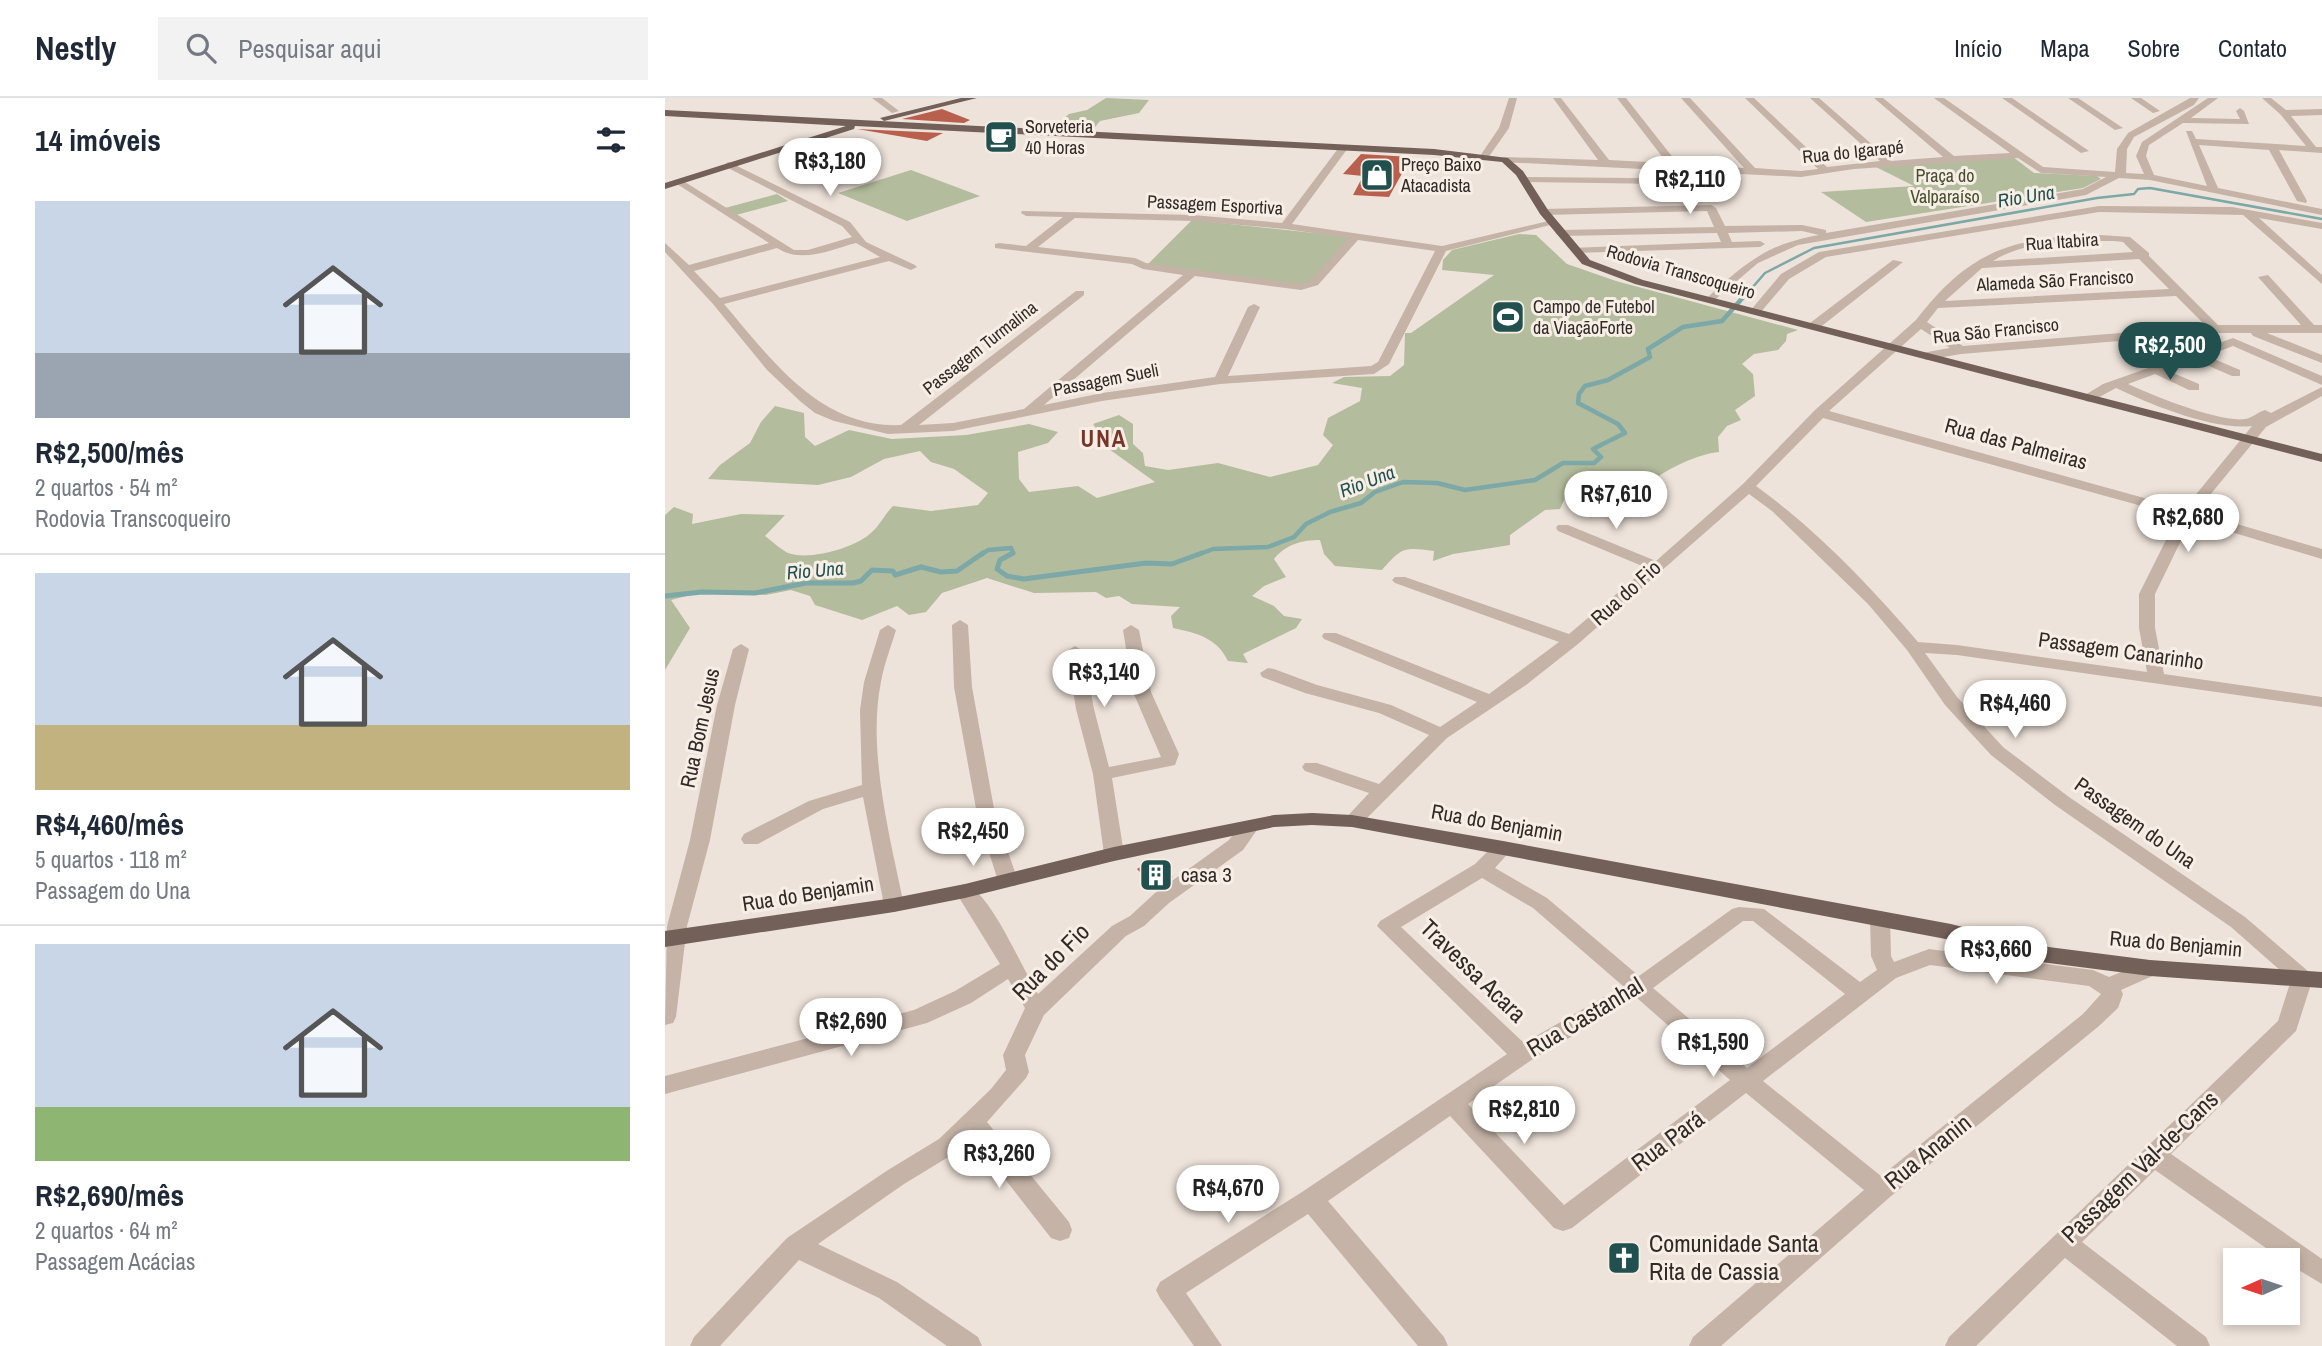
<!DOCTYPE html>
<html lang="pt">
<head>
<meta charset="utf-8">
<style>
  :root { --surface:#fff; --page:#f2f2f3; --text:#1f2937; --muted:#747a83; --line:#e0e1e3; --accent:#21504f }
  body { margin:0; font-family:"Archivo Narrow",sans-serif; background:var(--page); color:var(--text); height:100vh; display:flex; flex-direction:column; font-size:26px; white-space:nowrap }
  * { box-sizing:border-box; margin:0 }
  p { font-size:23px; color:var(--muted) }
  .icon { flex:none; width:38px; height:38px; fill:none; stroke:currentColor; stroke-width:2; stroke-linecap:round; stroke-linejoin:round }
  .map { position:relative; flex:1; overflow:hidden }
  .side { display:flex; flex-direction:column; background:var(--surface); width:665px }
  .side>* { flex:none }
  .needle { width:46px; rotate:267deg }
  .buttons { position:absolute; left:1558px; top:1150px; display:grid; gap:14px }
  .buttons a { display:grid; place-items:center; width:77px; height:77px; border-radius:0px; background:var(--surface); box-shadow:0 4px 10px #0003; font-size:35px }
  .price { position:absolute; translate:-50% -60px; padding:0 16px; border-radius:24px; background:#fff; color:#222; font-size:23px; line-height:46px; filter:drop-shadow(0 2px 4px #0008) }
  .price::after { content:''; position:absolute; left:50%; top:42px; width:21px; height:16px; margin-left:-10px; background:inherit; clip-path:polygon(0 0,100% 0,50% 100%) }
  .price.active { background:var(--accent); color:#fff }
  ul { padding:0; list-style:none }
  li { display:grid; align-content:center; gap:14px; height:371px; padding:0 35px }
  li+li { border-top:2px solid var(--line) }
  li span { display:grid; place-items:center; height:217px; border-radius:0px; color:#555 }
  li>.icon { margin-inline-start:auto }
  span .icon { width:126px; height:126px; fill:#fffc; stroke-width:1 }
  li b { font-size:30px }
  h2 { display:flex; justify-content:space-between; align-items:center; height:84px; padding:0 35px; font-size:30px }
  header { display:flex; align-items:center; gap:42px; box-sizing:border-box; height:98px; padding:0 35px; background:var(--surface); border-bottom:2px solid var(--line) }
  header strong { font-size:33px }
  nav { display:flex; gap:38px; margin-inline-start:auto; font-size:24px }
  .search { width:490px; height:63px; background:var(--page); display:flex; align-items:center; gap:18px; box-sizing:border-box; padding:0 24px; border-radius:0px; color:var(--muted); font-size:26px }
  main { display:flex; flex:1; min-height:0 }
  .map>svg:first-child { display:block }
  .green { fill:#b3bc9c }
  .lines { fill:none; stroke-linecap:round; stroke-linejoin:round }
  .stream-far2 { stroke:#7ca8a7; stroke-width:2.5 }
  .stream-far1 { stroke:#7ca8a7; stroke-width:4.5 }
  .stream { stroke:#7ca8a7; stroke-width:5 }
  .building { fill:#b95f4d }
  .minor { fill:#c5b3a7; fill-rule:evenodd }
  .major { fill:#736059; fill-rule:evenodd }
  .labels { text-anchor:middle; stroke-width:6; stroke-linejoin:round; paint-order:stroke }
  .far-poi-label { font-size:18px; fill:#322a27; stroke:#f7eee6; text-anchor:start }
  .far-street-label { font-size:18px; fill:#322a27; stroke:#f7eee6 }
  .far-park-label { font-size:18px; fill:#454e2d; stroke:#f7eee6 }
  .far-water-label { font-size:19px; font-style:italic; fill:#21504f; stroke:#f7eee6 }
  .street-label { font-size:21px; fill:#322a27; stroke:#f7eee6 }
  .poi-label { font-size:21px; fill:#322a27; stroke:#f7eee6; text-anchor:start }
  .far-district-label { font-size:23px; font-weight:bold; letter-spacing:2px; fill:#793528; stroke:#f7eee6 }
  .near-street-label { font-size:24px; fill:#322a27; stroke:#f7eee6 }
  .near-poi-label { font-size:24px; fill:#322a27; stroke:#f7eee6; text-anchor:start }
</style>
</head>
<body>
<header>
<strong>Nestly</strong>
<div class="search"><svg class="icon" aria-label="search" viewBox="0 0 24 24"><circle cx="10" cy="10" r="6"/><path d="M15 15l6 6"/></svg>Pesquisar aqui</div>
<nav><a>Início</a><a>Mapa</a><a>Sobre</a><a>Contato</a></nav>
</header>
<main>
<section class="side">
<h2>14 imóveis<svg class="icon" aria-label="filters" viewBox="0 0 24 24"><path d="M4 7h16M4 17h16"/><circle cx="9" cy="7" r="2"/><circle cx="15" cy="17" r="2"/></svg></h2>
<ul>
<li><span style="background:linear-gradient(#c9d6e8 70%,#9aa5b1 0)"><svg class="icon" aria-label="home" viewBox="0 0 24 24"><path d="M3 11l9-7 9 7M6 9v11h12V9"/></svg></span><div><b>R$2,500/mês</b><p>2 quartos · 54 m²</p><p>Rodovia Transcoqueiro</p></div></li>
<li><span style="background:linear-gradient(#c9d6e8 70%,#c2b280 0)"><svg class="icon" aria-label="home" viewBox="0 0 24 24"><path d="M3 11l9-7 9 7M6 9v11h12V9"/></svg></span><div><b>R$4,460/mês</b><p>5 quartos · 118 m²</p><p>Passagem do Una</p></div></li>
<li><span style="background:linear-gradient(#c9d6e8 75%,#8fb573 0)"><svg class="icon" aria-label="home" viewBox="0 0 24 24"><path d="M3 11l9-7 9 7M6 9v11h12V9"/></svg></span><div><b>R$2,690/mês</b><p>2 quartos · 64 m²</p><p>Passagem Acácias</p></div></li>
</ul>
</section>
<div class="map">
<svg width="1657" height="1248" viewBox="0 0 1657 1248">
  <rect width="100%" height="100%" fill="#eee3da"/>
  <path class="green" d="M441 0 484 2 474 15 435 23 426 34 384 33 404 16 422 12Z
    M1348 59 1369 75 1432 78 1436 81 1418 90 1201 124 1156 94 1249 88 1211 69Z
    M246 72 315 98 242 123 173 95Z
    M112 96 123 103 71 117 60 110Z
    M527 122 686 139 644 188 482 167Z
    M854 136 871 137 902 166 951 183 1133 232 1122 236 1121 243 1113 252 1089 256 1077 266 1088 276 1090 298 1070 312 1076 322 1062 328 1053 339 1054 354C1032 356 1002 371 984 385 979 389 975 395 968 400L918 387 904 391 895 411 880 412 845 437V447L788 456 768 463 769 453C739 449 737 449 717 472L670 468 659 456 655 442C637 442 621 446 609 461L621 479 599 488 587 498 609 508 619 518 637 521 631 530 578 556 583 565 563 563C552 540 532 535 508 530L506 518 515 509 467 506 454 498 441 500 431 494 369 495 322 480 277 495 261 514 244 517 232 508 197 522 150 507 145 498 126 492 101 497 37 494 6 502 25 530 0 572V417L9 409 28 416 27 426 76 416 120 417 100 438C107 443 115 451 123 455 144 463 191 450 207 434 215 427 220 416 228 408L266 413 313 407 323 395 289 371 266 364 255 353 219 361 186 379 153 387 43 381 55 367 85 345 96 324 110 308 139 315 140 339 150 348 184 332 227 341 301 337 364 326 393 334 383 345 353 354 354 381 364 394 413 388 432 400 490 384 444 351 428 326 454 317 468 326V346L478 355 480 368 503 372 553 365 605 379 653 367 668 347 658 337 663 320 695 303 697 290 667 285 679 279 725 278 739 267 740 235H746L829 177 777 172 778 162 787 152Z"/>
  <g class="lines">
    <path class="stream-far2" d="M1080 198 1100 175 1149 150 1432 100 1469 96 1473 91 1485 90 1657 121"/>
    <path class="stream-far1" d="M316 457 323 452 346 450 348 455 344 457
      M532 457 548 451 603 449 629 439 641 426 665 414 696 405 710 394 738 384 772 385 800 392 870 382 898 365H929L936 359 928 351 960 335 953 326 913 305 914 296 920 288 943 282 985 259 983 251 1018 229 1057 223 1081 196"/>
    <path class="stream" d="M348 455 335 462 332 471 342 478 359 481 481 465 507 466 537 455
      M0 498 37 494 90 495 141 485H188L196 483 207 472 228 473 230 477 256 469 276 474 292 473 318 455"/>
  </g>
  <path class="building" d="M277 11 305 22 299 25 237 21Z
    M192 31 278 35 262 43Z
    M696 56 746 59 724 99 688 97 698 78 678 76Z
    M487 762 508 779 491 791 472 771Z"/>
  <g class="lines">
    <path class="minor" d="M207 0H217L234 13 227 15Z
      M844 0H852L844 30 823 60H817L815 58 834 30Z
      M888 0H896L944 62 1002 65 952 0H961L1013 66 1079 70 1016 0H1025L1090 70 1136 73 1153 71 1080 0H1089L1162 69 1215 63 1145 0H1154L1226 63 1278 59 1209 0H1218L1289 58 1345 55 1269 0H1279L1378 69 1450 74 1452 51 1463 35 1525 0H1534L1529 7 1469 39 1462 51 1461 75 1479 76 1471 58 1477 44 1543 0H1553L1526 20 1575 21 1571 13 1575 10 1579 13 1584 26 1518 25 1484 47 1481 58 1489 77 1542 88 1521 33H1527L1531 41 1641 48 1616 17 1597 0H1606L1621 12 1657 11V17L1626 18 1651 49H1657V55L1614 52 1642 103 1641 105 1632 103 1604 52 1534 47 1553 90 1657 111V117L1485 82 1454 80 1421 97 1133 147 1093 165 1046 205 1042 204V200C1080 165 1102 146 1154 137L1137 133 1063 135 1067 144 1095 143 1100 146 1095 149 910 155 905 152 906 150 1056 144 1052 135 895 138 890 135 895 132 1049 129 1042 113 879 117 874 114 879 111 1046 107 1051 110 1060 128 1137 127 1161 132V135L1418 91 1441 79 1376 75 1353 60 1189 71 1136 79 837 64V60L840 59 933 62Z
      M1337 0H1347L1424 53 1416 55Z
      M1403 0H1413L1458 30 1450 32Z
      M1466 0H1476L1495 13 1488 15Z
      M678 47 683 50 627 126 777 148 888 122 893 125 781 153 724 266 709 276 555 286 437 303 288 333 223 336 169 323 150 315 136 304 102 272 48 206 0 154V145L24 167 104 145 12 86V82L15 81 129 152H143L187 139 177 128 61 69V65L64 64 185 124 201 144 250 167 252 169 246 172 224 163 59 206C106 261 155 331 236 327L411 193H419V197L254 327 288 325 359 311 518 177 478 171 467 166 330 150V146L334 145 361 148 398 119 361 118 356 115 357 113 528 117 617 125 675 48ZM410 120 528 123 620 131 683 140 645 183 635 186 481 165 470 160 373 149ZM693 142 770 153 713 264 706 268 563 278 595 209 589 206 583 209 550 279 437 295 379 307 530 178 636 192 653 187ZM191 145 215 159 55 200 29 173 112 150C137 166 164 152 191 145Z
      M861 79 1072 81 1077 84 1072 87 858 84 856 82Z
      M1434 108 1567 109 1657 125V131L1594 120 1657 177V186L1578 117 1434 114 1161 159 1124 181 1095 215 1085 213 1116 176 1154 154Z
      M1435 137 1465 139 1484 155V158L1553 227H1636L1593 179 1603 177 1649 227H1657V235H1602L1657 257V265L1588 238 1586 235H1550L1296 256 1261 262 1255 258 1257 255 1285 250 1256 231 1164 313 1519 411 1587 328C1550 333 1484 306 1451 290L1425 304 1420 303V297L1438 286 1568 240 1657 278V287L1568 248 1542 258 1575 272V278H1567L1530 262 1501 272 1534 286V292H1524L1490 276 1463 286C1486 297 1556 325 1580 321 1587 320 1593 314 1600 312L1606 315 1657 289V298L1601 329 1531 414 1657 451V461L1526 422 1490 496V530L1499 576 1657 599V609L1292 557 1260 555 1292 599 1338 649 1404 699 1580 819 1644 874 1648 880 1631 933 1506 1056 1657 1161V1186L1622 1165V1162H1618L1490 1072 1417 1144 1541 1239 1545 1248H1512L1400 1160 1311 1248H1280L1284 1239 1613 923 1626 882 1566 829 1390 707 1326 657 1280 607 1242 552 1203 506 1107 413 1084 396 913 546 861 587 782 640 694 728H680L678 723 704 695 640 673 637 669 640 665H652L714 686 764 637 714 615 640 595 597 579 595 575 603 570 609 571 652 587 726 607 775 629 812 604 659 541 657 538 659 535H671L824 596 894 544 730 485 727 482 730 479H740L904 536 982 470 893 433 891 430 893 427H903L991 463 1078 386 1150 312 1251 222C1305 152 1347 139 1435 137ZM1449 143 1458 144 1468 154 1328 163C1362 141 1410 143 1449 143ZM1474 161 1504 191 1280 203 1317 170ZM1511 198 1541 228 1298 248 1262 224 1273 210ZM1158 320 1513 418 1474 496V530L1482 574 1292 547 1253 544C1205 488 1152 432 1091 388Z
      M1228 162 1238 164 1153 231H1145V225Z
      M295 522 303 527 307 589 330 716 353 783 350 788H336L333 783 312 716 289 589 287 527Z
      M223 527 231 532C226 549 219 566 216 584 202 651 225 740 239 807L236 812 229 814 222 812 219 807 198 699 158 711 93 746H79L76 741 79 736 144 703 197 687 195 612 199 584 215 532Z
      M466 527 474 532 486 594 514 656 510 667 447 680 459 756 456 761H442L439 756 428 676 411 611 402 553 410 548 418 553 429 611 444 669 496 659 468 594 458 532Z
      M76 546 84 551 70 607 45 742 22 828 11 919 8 925 0 927 2 828 25 742 52 607 68 551Z
      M585 723 592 724 594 729 578 752 504 805 479 828 461 838 379 917 360 957 364 974 361 980 322 1024 404 1124 407 1132 404 1140 395 1143 386 1140 307 1039 290 1055 239 1086 153 1146 232 1184 313 1239 317 1248H282L214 1200 134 1162 55 1248H25L29 1239 122 1140 223 1072 274 1041 326 991 341 972 338 957 360 910 343 881 306 905 262 925 0 996V978L249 912 290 893 335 866 290 793 293 788C299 786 304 785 308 790 333 812 355 866 373 896L447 828 465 818 490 795 564 742 578 724Z
      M838 743 845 745 848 750 830 770 882 800 974 878 1067 811 1074 809 1099 811 1195 884 1212 872 1206 858 1205 820 1208 815 1215 813 1222 815 1225 820 1226 858 1229 864 1264 851 1428 872 1444 879 1485 862 1492 864 1495 870 1492 876 1456 892 1458 896 1453 910 1434 928 1225 1099 1056 1248H1024L1028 1239 1199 1092 1081 995 907 1130 898 1133 889 1130 785 1018 663 1103 779 1239 783 1248H753L643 1116 521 1195 557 1248H529L495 1200 491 1192 495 1184 637 1094 842 956 712 828 715 823 810 766 831 745ZM817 780 868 810 958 888 859 945 736 829ZM1078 823H1088L1180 896 1082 970 988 890ZM1265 867 1424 888 1436 896 1418 916 1216 1078 1098 983 1231 880ZM972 900 1065 982 899 1107 803 1006 865 963Z"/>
    <path class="major" d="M296 0H312L219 23 215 20Z
      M0 12 769 51 843 60 858 73 883 112 925 162 978 182 1657 356V364L970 186 917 166 875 116 851 77 837 64 769 57 190 28 189 31 0 91V85L181 28 0 18Z
      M647 715 687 717 838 743 1286 826 1368 847 1485 862 1657 874V890L1485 878 1368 863 1286 842 838 757 687 729 647 727 609 729 449 763 300 800 229 814 0 849V833L229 800 300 786 449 749 609 717Z"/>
  </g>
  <defs>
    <symbol id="cafe-square" viewBox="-11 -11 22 22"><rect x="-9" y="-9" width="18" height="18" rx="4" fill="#21504f" stroke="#f7eee6"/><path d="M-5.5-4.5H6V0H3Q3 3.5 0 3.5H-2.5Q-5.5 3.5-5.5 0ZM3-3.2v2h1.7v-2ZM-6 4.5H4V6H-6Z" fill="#fff"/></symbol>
    <symbol id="shop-square" viewBox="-11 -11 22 22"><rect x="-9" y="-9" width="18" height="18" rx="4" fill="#21504f" stroke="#f7eee6"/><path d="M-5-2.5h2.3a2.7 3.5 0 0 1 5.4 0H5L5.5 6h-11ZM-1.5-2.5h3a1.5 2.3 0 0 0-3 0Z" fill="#fff"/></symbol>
    <symbol id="stadium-square" viewBox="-11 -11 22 22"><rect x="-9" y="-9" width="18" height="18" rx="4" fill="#21504f" stroke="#f7eee6"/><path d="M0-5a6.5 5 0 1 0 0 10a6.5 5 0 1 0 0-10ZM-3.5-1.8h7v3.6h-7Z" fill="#fff"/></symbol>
    <symbol id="building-square" viewBox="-11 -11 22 22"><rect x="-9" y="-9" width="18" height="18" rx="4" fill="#21504f" stroke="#f7eee6"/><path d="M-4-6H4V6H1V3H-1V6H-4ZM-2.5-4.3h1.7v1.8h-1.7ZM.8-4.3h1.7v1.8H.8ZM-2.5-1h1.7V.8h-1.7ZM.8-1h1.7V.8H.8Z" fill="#fff"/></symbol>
    <symbol id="church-square" viewBox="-11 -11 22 22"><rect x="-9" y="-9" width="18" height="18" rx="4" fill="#21504f" stroke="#f7eee6"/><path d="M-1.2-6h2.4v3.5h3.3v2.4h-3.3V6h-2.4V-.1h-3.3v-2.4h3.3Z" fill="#fff"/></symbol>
  </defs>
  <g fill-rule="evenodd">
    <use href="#cafe-square" x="317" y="20" width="38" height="38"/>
    <use href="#shop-square" x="693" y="58" width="38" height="38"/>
    <use href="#stadium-square" x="824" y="200" width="38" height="38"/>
    <use href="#building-square" x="472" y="758" width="38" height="38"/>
    <use href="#church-square" x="940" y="1141" width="38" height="38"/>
  </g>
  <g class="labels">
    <g class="far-poi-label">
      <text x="360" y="35">Sorveteria<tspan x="360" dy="21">40 Horas</tspan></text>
      <text x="736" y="73">Preço Baixo<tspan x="736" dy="21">Atacadista</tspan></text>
      <text x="868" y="215">Campo de Futebol<tspan x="868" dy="21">da ViaçãoForte</tspan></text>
    </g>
    <g class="far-street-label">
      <text transform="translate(1188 54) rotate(-6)" y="6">Rua do Igarapé</text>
      <text transform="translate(550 107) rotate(3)" y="6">Passagem Esportiva</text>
      <text transform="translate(1397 144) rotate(-4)" y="6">Rua Itabira</text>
      <text transform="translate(1016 174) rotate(16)" y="6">Rodovia Transcoqueiro</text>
      <text transform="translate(1390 183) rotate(-3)" y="6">Alameda São Francisco</text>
      <text transform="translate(1331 233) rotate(-6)" y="6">Rua São Francisco</text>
      <text transform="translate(315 250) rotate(-38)" y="6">Passagem Turmalina</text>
      <text transform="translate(441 282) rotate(-11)" y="6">Passagem Sueli</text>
    </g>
    <g class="far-park-label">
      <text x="1280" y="84">Praça do<tspan x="1280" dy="21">Valparaíso</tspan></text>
    </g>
    <g class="far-water-label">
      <text transform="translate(1361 98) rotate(-9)" y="7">Rio Una</text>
      <text transform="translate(702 383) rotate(-21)" y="7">Rio Una</text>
      <text transform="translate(150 472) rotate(-5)" y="7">Rio Una</text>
    </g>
    <g class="street-label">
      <text transform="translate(1351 346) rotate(15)" y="7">Rua das Palmeiras</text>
      <text transform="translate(961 495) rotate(-42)" y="7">Rua do Fio</text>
      <text transform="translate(1456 553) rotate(8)" y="7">Passagem Canarinho</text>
      <text transform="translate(35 630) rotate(-78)" y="7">Rua Bom Jesus</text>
      <text transform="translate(832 725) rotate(10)" y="7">Rua do Benjamin</text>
      <text transform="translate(1470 725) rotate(35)" y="7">Passagem do Una</text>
      <text transform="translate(143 796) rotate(-9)" y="7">Rua do Benjamin</text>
      <text transform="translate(1511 846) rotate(5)" y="7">Rua do Benjamin</text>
    </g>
    <g class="poi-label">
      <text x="516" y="784">casa 3</text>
    </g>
    <g class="far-district-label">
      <text x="439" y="349">UNA</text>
    </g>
    <g class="near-street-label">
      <text transform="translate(386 864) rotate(-45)" y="8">Rua do Fio</text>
      <text transform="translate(808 873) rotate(44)" y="8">Travessa Acara</text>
      <text transform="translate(920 919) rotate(-31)" y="8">Rua Castanhal</text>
      <text transform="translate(1003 1043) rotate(-37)" y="8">Rua Pará</text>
      <text transform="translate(1263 1054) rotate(-39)" y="8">Rua Ananin</text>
      <text transform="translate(1475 1069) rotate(-44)" y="8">Passagem Val-de-Cans</text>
    </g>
    <g class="near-poi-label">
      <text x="984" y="1154">Comunidade Santa<tspan x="984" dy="28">Rita de Cassia</tspan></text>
    </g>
  </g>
</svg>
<div class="buttons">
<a><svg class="needle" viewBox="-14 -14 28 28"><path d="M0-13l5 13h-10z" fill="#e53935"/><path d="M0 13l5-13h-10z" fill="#747a83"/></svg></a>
</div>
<b class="price" style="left:165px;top:100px">R$3,180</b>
<b class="price" style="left:1025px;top:118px">R$2,110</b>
<b class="price active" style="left:1505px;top:284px">R$2,500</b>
<b class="price" style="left:951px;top:433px">R$7,610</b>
<b class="price" style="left:1523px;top:456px">R$2,680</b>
<b class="price" style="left:439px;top:611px">R$3,140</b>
<b class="price" style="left:1350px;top:642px">R$4,460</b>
<b class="price" style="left:308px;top:770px">R$2,450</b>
<b class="price" style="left:1331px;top:888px">R$3,660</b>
<b class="price" style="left:186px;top:960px">R$2,690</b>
<b class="price" style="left:1048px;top:981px">R$1,590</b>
<b class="price" style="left:859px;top:1048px">R$2,810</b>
<b class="price" style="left:334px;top:1092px">R$3,260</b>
<b class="price" style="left:563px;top:1127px">R$4,670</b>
</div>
</main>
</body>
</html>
